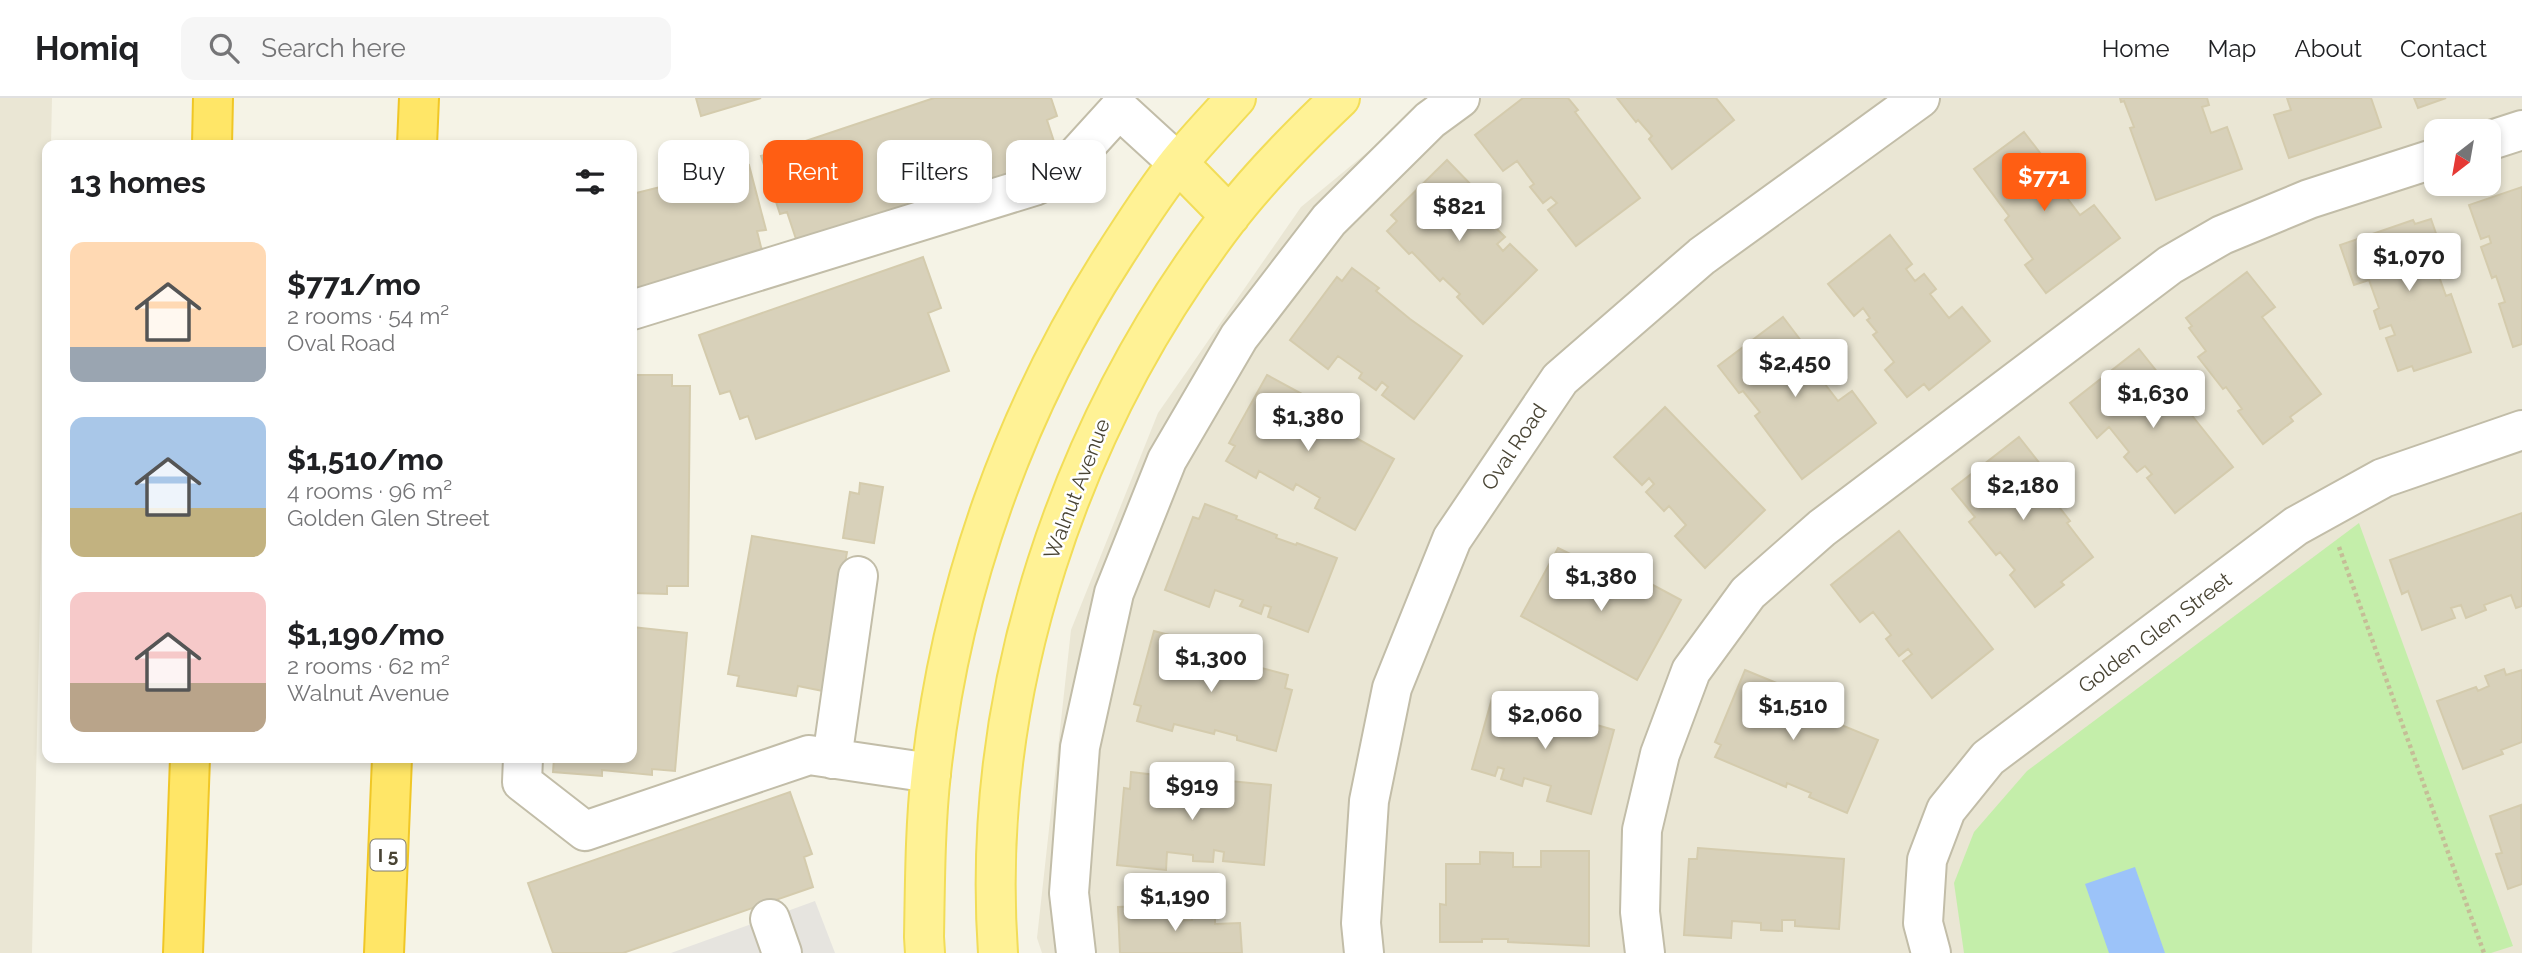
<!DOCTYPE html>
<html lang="en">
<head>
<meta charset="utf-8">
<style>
  :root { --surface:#fff; --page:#f6f6f6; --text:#202124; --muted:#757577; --line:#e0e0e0; --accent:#ff5e13 }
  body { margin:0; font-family:Raleway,sans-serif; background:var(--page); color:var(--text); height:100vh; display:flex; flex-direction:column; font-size:26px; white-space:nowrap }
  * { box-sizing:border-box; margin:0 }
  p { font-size:23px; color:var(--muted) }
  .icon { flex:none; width:38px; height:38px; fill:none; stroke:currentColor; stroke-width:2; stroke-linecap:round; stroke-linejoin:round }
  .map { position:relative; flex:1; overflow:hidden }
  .panel { position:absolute; left:42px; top:42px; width:595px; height:623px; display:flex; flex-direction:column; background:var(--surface); border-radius:14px; box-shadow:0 4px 10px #0003 }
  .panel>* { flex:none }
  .banner { position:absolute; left:658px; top:42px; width:665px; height:63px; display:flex; gap:14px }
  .needle { width:46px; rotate:211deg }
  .controls { position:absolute; left:2424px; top:21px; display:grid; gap:14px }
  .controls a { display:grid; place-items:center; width:77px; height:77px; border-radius:14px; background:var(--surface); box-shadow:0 4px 10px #0003; font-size:35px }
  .price { position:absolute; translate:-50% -60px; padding:0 16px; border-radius:7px; background:#fff; color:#222; font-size:23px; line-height:46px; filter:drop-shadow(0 2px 4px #0008) }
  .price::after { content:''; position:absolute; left:50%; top:42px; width:21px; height:16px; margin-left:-10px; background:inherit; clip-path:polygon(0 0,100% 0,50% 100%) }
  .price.active { background:var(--accent); color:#fff }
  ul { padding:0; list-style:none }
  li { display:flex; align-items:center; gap:21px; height:175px; padding:0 28px }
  li span { display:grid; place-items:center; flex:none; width:196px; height:140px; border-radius:14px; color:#555 }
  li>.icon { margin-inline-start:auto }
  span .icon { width:84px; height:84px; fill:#fffc; stroke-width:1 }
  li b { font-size:30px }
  h2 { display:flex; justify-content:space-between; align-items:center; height:84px; padding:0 28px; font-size:30px }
  .tag { padding:0 24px; border-radius:14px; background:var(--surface); box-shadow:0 4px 10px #0003; font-size:24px; line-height:63px }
  .tag.active { background:var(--accent); color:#fff }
  header { display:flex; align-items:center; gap:42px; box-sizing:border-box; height:98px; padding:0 35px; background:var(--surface); border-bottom:2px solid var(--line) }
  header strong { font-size:33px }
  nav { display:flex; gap:38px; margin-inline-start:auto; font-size:24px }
  .search { width:490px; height:63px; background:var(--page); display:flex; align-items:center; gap:18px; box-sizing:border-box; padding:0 24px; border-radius:14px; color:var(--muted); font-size:26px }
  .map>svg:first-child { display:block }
  .residential { fill:#eae6d4; fill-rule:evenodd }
  .green { fill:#c4eeaa }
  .parking { fill:#e6e4df }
  .water { fill:#9cc3f9 }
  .building { fill:#d8d1ba; stroke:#d4cbad; stroke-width:2 }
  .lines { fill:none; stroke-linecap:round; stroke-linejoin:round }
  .minor-casing { stroke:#c2bda8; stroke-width:42 }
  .major-casing { stroke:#f2dd58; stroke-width:42 }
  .highway-casing { stroke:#f0c726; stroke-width:42 }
  .path { stroke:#c5bd97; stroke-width:4.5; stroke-dasharray:3.5 3.5; stroke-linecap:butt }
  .minor { stroke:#fff; stroke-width:38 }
  .major { stroke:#fff295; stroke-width:38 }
  .highway { stroke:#ffe667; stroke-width:38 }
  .labels { text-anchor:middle; stroke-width:5; stroke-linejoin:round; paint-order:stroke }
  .shield { fill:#fff; stroke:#807c71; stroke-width:2 }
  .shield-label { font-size:19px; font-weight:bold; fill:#494434 }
  .street-label { font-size:21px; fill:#494434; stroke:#fff }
</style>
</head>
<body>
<header>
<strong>Homiq</strong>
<div class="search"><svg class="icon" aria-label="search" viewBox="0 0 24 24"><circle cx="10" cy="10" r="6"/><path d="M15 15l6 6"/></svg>Search here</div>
<nav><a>Home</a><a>Map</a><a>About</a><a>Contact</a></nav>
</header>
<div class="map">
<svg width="2522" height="855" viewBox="0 0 2522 855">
  <rect width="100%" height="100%" fill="#f5f3e6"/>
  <path class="residential" d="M0 0H52L51 47H47V199L32 855H0Z
    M1433 0H2522V855H1042L1037 840 1071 532 1158 315 1301 109ZM2436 33H2488V86H2436Z"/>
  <path class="green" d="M2359 425 2513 848 2491 855H1964L1954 785 1974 734 2027 673Z"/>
  <path class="parking" d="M815 803 835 855H671Z"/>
  <path class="water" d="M2135 769 2165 855H2109L2085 786Z"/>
  <path class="building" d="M696 0H761L701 18Z
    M934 0H1051L1057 18 1047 22 1060 62 798 147 787 114 780 116 761 58Z
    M1523 0H1568L1578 12 1575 14 1640 100 1576 148 1548 112 1557 105 1551 99 1543 105 1530 89 1534 86 1517 63 1503 73 1475 37Z
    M1617 0H1716L1734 22 1672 71 1649 41 1652 38 1638 22 1636 24Z
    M2120 0H2207L2209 7 2202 9 2211 35 2227 29 2242 71 2156 102 2130 30 2134 29 2124 3 2121 4Z
    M2287 0H2371L2381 29 2289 60 2274 17 2291 12Z
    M2414 0H2446L2418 10Z
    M2024 34 2066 89 2061 92 2080 117 2094 107 2120 140 2046 195 2025 167 2033 161 2005 122 2009 118 1974 71Z
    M1447 62 1481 97 1468 110 1486 129 1490 124 1505 139 1497 146 1503 153 1510 146 1537 172 1483 226 1457 199 1460 196 1443 180 1440 183 1412 154 1409 156 1387 133 1397 123 1391 117Z
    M749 67 766 132 757 133 764 161 632 194V96Z
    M2522 89V246L2513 249 2499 206 2505 204 2496 178 2492 180 2481 149 2491 145 2489 138 2481 141 2469 107Z
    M2431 121 2441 150 2435 152 2442 172 2437 173 2446 198 2451 196 2471 254 2414 273 2412 268 2398 273 2386 240 2395 237 2391 227 2380 231 2374 213 2379 210 2369 182 2354 187 2340 147 2413 122 2415 126Z
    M1890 137 1912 166 1906 171 1915 183 1924 176 1936 191 1930 196 1949 220 1962 209 1990 243 1929 292 1924 286 1907 299 1885 272 1894 264 1873 237 1877 234 1867 222 1870 220 1863 210 1854 218 1828 186Z
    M923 159 941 210 928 215 949 273 756 341 748 318 740 321 730 293 720 296 699 237Z
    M1352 170 1379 190 1376 193 1410 221 1462 258 1414 321 1382 297 1388 289 1382 284 1376 292 1359 280 1362 275 1338 258 1328 271 1290 242 1337 179 1342 183Z
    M2247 174 2275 209 2262 219 2321 296 2290 319 2293 323 2263 346 2238 313 2242 311 2226 289 2223 291 2198 259 2206 253 2189 230 2192 228 2186 220Z
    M1783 219 1805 248 1795 256 1802 265 1812 257 1824 273 1818 277 1838 303 1852 293 1876 325 1802 381 1755 318 1760 314 1743 293 1739 295 1718 268Z
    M2139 251 2233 369 2175 415 2147 380 2152 376 2145 368 2137 374 2124 359 2129 354 2109 329 2097 340 2070 305Z
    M632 277H672V288H690L688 488H667V496L632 495Z
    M1267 277 1313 302 1304 317 1327 329 1329 324 1342 331 1345 326 1359 334 1356 340 1394 361 1355 432 1315 410 1320 400 1296 386 1293 392 1259 373 1256 380 1226 363 1235 348 1229 345Z
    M1665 309 1765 412 1705 470 1675 438 1686 427 1669 408 1664 413 1646 394 1654 386 1649 380 1642 387 1614 359Z
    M2019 339 2048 376 2033 387 2050 409 2056 405 2070 423 2067 425 2093 459 2061 484 2064 487 2035 509 2010 477 2015 472 2000 454 1996 457 1969 424 1975 419 1952 391Z
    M860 385 883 389 874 445 843 440 850 394 859 396Z
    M1205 406 1237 418 1236 421 1277 437 1276 440 1296 447 1297 445 1337 460 1308 534 1268 519 1271 509 1264 507 1261 516 1240 508 1243 502 1215 492 1209 509 1165 492 1193 419 1199 421Z
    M2522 415V508L2516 510 2511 497 2484 507 2486 512 2466 520 2461 507 2451 510 2455 520 2422 532 2408 493 2402 496 2390 462Z
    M1899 433 1993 551 1932 600 1903 563 1912 556 1908 551 1899 558 1886 541 1891 537 1873 514 1860 524 1831 487Z
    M752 438 847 454 823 593 798 588 796 598 737 588 739 578 728 576Z
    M1558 450 1613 477 1610 482 1634 495 1642 481 1681 502 1637 582 1521 518Z
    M632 529 687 535 675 673 652 671V677L602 672V678L553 674 554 660H632Z
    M1154 533 1196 544 1192 557 1223 565 1224 560 1245 565 1242 574 1252 577 1254 568 1288 577 1285 590 1292 592 1276 653 1237 642V638L1215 632 1214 636 1174 626 1172 633 1137 623 1141 608 1134 606Z
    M2504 571 2506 577 2522 572V644L2501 652 2503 656 2463 671 2437 603 2476 589 2478 593 2489 588 2485 578Z
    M1745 572 1818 602 1812 615 1878 642 1847 715 1809 699 1811 695 1787 685 1786 689 1715 659 1721 647 1715 644Z
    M1493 597 1614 632 1591 716 1547 703 1551 688 1524 680 1522 688 1501 681 1504 671 1498 669 1495 678 1472 671Z
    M1131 674 1164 678V681L1204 685V691L1229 693 1230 683 1271 687 1264 767 1223 763 1224 754 1214 752 1213 764 1193 763V757L1167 754 1166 772 1117 767 1124 690 1130 691Z
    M790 694 812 756 804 759 813 789 623 855H553L528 785Z
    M2521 707 2522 786 2508 791 2496 756 2502 755 2490 718Z
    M1698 750 1844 761 1839 831 1795 828V822H1782V833L1761 832V825L1732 823 1731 840 1684 837 1689 761H1697Z
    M1541 753H1589V848L1508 844V841H1482V844H1440V806L1446 807V766H1480V754L1513 755V769H1541Z
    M1167 807 1169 823 1192 822V817L1215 816V826L1240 825 1242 855H1120L1118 809Z"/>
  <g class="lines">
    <defs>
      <path id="minor" d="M2488 43 2522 32
        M632 212 1034 88 1059 77 1119 11 1178 65
        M523 660 522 684 585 733 809 657 931 675
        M832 661 858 478
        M770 821 782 855
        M1076 855 1069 795 1080 649 1114 495 1167 362 1239 239 1329 122 1430 22 1460 0
        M1364 855 1361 825 1369 703 1392 590 1452 441 1560 281 1702 158 1920 0
        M1645 855 1640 814 1642 732 1660 656 1691 573 1748 495 1822 430 2170 167 2222 137 2309 101 2436 60
        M1931 855 1923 825 1927 762 1946 712 1988 660 2296 428 2383 380 2522 332"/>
      <path id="major" d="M1178 65 1230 118
        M925 855 924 839C925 785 925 729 931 675 951 490 1015 311 1116 155 1136 124 1156 92 1179 64 1197 42 1217 21 1236 0
        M998 855C980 593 1069 327 1228 120 1261 77 1301 37 1340 0"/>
      <path id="highway" d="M212 47 213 0
        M417 47 419 0
        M183 855 190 660
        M384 855 392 660"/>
    </defs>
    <use href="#minor" class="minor-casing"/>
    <use href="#major" class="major-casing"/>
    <use href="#highway" class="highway-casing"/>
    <path class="path" d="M2339 449 2484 855"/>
    <use href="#minor" class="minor"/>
    <use href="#major" class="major"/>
    <use href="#highway" class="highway"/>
  </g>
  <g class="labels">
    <rect class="shield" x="370.5" y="741.5" width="35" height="31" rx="5"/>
    <g class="shield-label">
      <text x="388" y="764">I 5</text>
    </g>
    <g class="street-label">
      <text transform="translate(1514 349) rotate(-56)" y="7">Oval Road</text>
      <text transform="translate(1077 391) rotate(-69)" y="7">Walnut Avenue</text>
      <text transform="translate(2155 535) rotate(-37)" y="7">Golden Glen Street</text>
    </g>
  </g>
</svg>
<div class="controls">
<a><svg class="needle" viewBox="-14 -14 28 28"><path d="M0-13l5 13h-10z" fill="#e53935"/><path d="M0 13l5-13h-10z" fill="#757577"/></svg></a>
</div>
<b class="price active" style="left:2044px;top:115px">$771</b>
<b class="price" style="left:1459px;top:145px">$821</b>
<b class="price" style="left:2409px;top:195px">$1,070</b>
<b class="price" style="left:1795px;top:301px">$2,450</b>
<b class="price" style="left:2153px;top:332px">$1,630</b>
<b class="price" style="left:1308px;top:355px">$1,380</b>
<b class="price" style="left:2023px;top:424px">$2,180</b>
<b class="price" style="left:1601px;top:515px">$1,380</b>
<b class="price" style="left:1211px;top:596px">$1,300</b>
<b class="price" style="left:1793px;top:644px">$1,510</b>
<b class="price" style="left:1545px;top:653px">$2,060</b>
<b class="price" style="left:1192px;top:724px">$919</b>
<b class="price" style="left:1175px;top:835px">$1,190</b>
<div class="banner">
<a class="tag">Buy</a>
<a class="tag active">Rent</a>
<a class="tag">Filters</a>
<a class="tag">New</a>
</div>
<section class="panel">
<h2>13 homes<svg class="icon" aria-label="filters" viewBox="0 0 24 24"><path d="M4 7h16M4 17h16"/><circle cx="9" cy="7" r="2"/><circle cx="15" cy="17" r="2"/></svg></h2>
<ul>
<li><span style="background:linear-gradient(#ffd9b3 75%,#9aa5b1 0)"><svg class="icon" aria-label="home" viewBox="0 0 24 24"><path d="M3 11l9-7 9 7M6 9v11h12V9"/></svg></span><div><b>$771/mo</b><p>2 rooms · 54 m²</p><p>Oval Road</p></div></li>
<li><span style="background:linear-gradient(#a9c7e8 65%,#c2b280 0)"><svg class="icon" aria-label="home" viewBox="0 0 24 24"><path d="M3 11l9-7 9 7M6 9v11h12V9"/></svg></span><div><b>$1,510/mo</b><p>4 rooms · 96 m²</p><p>Golden Glen Street</p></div></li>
<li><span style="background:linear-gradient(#f6c9c9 65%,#b9a48a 0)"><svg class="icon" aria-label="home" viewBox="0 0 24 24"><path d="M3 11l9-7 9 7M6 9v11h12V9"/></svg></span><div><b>$1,190/mo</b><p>2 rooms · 62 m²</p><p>Walnut Avenue</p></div></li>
</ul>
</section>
</div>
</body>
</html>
